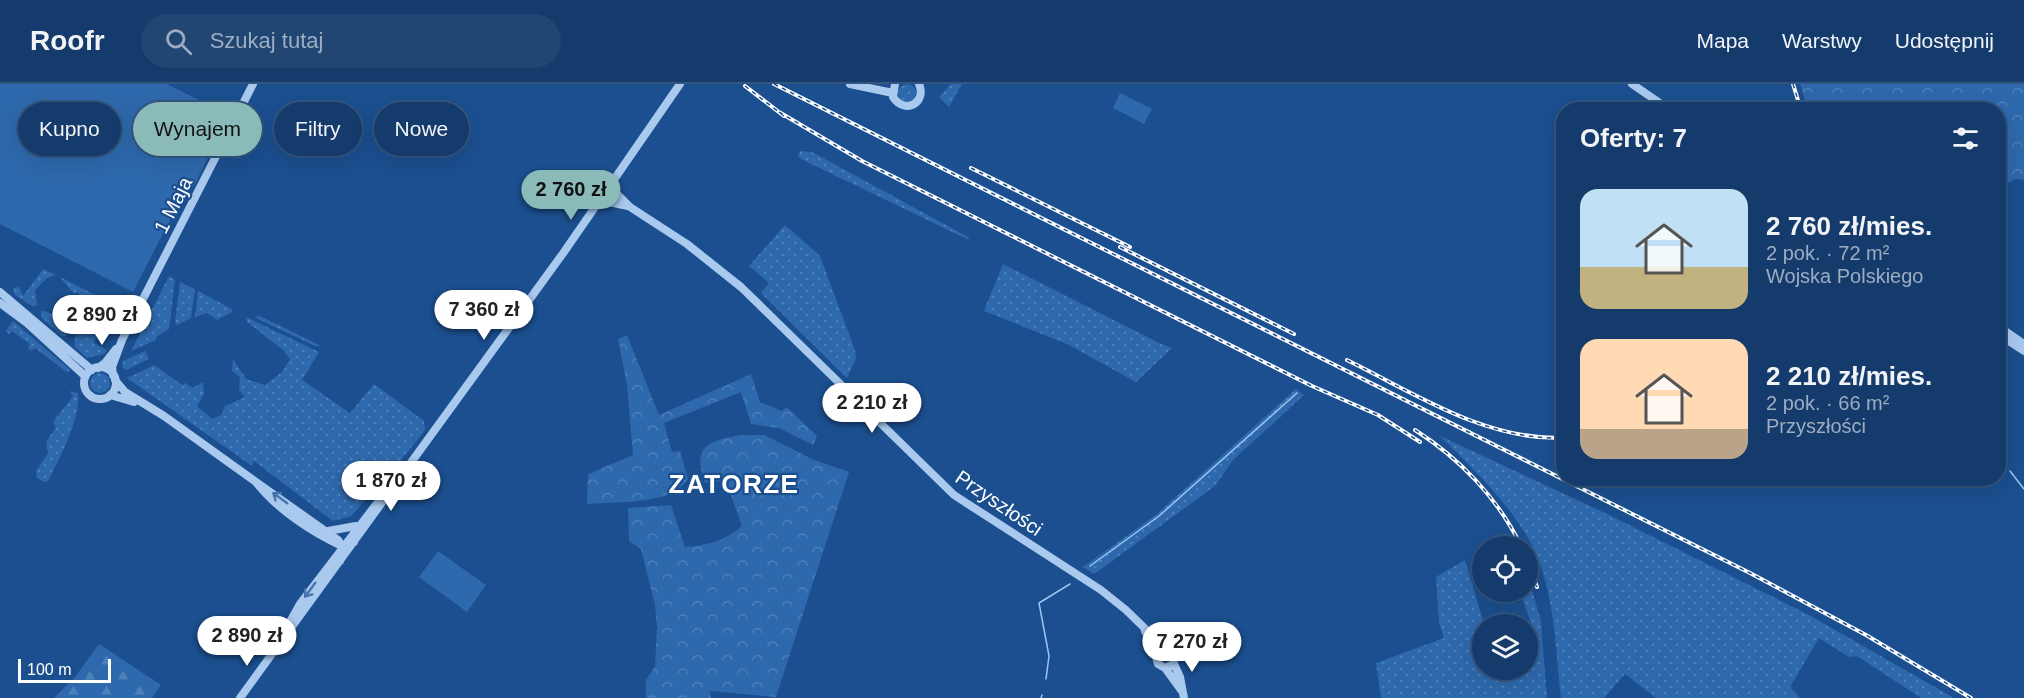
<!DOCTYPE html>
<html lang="pl">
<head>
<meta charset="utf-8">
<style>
  :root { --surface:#143b6b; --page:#214673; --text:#f1f3f6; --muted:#9dadc1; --line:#33557e; --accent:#8bbbb9 }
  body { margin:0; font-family:Helvetica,sans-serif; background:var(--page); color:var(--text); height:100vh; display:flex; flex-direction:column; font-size:22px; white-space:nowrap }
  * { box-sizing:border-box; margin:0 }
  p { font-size:20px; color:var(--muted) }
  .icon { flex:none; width:33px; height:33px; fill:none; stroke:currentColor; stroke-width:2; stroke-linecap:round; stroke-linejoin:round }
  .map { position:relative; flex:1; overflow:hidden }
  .side { position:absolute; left:1556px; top:18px; width:450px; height:384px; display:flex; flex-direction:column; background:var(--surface); border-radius:24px; box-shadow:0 6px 24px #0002,0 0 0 2px var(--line) }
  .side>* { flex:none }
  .banner { position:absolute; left:18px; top:18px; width:570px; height:54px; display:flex; gap:12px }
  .tools { position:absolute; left:1472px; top:452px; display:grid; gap:12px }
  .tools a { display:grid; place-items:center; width:66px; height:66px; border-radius:50%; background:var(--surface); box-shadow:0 6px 24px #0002,0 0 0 2px var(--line); font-size:30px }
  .scale { position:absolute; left:18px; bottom:15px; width:93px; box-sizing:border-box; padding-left:6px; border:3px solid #fff; border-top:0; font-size:16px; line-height:21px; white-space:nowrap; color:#fff; -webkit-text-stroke:4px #1b4f8f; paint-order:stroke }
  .price { position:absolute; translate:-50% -51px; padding:0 14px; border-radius:21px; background:#fff; color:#222; font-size:20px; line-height:39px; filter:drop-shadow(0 2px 3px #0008) }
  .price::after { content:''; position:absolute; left:50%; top:36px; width:18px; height:14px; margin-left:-9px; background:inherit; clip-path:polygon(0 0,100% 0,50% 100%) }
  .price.active { background:var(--accent); color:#111 }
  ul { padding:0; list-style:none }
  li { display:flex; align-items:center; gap:18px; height:150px; padding:0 24px }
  li span { display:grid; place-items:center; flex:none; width:168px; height:120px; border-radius:18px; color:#555 }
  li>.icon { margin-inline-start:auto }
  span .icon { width:72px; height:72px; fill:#fffc; stroke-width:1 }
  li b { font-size:26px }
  h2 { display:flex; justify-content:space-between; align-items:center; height:72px; padding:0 24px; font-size:26px }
  .chip { padding:0 21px; border-radius:27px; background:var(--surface); box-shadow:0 6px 24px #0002,0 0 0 2px var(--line); font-size:21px; line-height:54px }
  .chip.active { background:var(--accent); color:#111 }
  header { display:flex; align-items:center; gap:36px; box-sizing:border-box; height:84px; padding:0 30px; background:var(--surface); border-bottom:2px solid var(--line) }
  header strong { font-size:28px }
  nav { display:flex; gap:33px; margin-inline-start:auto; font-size:21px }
  .search { width:420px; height:54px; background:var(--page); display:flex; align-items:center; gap:15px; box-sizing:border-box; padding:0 21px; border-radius:33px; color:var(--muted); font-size:22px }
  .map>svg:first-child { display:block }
  .grass { fill:url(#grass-dots) }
  .forest { fill:url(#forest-firs) }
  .park { fill:url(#park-crowns) }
  .garden { fill:#2e69ad }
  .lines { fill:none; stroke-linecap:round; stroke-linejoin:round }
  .stream { stroke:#9cc4f0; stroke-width:1.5 }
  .tertiary { stroke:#a9c9ee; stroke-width:8 }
  .rail-casing { stroke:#fff; stroke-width:4 }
  .rail { stroke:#1b4f8f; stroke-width:1.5; stroke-dasharray:4.5; stroke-linecap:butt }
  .oneway { stroke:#4674ac }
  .labels { text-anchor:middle; stroke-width:4.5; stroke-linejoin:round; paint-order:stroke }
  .street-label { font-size:20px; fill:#fff; stroke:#1b4f8f }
  .district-label { font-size:26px; font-weight:bold; letter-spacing:1.5px; fill:#fff; stroke:#1b4f8f }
</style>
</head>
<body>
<header>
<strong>Roofr</strong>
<div class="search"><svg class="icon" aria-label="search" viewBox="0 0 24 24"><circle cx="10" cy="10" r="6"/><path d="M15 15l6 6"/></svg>Szukaj tutaj</div>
<nav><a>Mapa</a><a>Warstwy</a><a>Udostępnij</a></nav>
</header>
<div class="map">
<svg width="2024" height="614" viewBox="0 0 2024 614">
  <defs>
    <pattern id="grass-dots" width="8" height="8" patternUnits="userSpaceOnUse" patternTransform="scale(1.5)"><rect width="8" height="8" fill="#2e69ad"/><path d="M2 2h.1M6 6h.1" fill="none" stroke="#4d80b9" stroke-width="1.8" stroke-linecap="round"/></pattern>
    <pattern id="forest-firs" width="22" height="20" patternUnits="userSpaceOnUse" patternTransform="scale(1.5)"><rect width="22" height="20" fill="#2e69ad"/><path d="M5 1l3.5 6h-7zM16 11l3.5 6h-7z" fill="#4d80b9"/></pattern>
    <pattern id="park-crowns" width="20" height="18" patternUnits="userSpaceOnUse" patternTransform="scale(1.5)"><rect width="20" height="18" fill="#2e69ad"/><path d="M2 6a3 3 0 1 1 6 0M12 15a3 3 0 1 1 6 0" fill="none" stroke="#4d80b9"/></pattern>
  </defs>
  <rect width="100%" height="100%" fill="#1b4f8f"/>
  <path class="grass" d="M898 9a9 9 0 1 1 18 0a9 9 0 1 1-18 0Z
    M951 0H962L949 23 939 13Z
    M800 67 812 68 968 153 969 156 801 75 798 72Z
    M785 141 820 172 855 266 856 274 847 294 761 209 769 199 749 182Z
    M1003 180 1159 259 1172 264 1136 298 1067 260 984 227Z
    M43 185 56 191 47 194 35 206 37 221 34 223 15 211 13 204 19 203 23 212Z
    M169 192 175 196 169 245 157 252 156 256 131 267Z
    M60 193 125 226 120 245 111 241 108 247 100 243 94 259 107 266 104 270 87 274 75 263C72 247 85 231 92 218H86L77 208 74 210Z
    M180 198 195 205 191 234 177 241 175 238Z
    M198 207 232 225V228L217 236 207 229 195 233Z
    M41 227C53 227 65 240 67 252H62L41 233Z
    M258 231 321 262H315L256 234Z
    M246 233 319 268 302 296 350 329 374 300 424 337 425 346 389 391 351 432 333 437 254 377 252 382 127 294 154 281 182 301 185 299 193 304 203 298 204 310 197 322 212 335 221 331 225 322 245 313 239 306 240 293 232 287 233 275 246 295 265 301 282 288 290 275 283 266 247 238Z
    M13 237 70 286 68 289 35 264 31 267 28 264 30 260 12 247 9 250 6 247Z
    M145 267 149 275 126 286 122 283 123 277Z
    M90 299a10 10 0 1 1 20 0a10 10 0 1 1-20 0Z
    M1296 305 1304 311 1233 376 1215 402 1094 490 1083 483 1157 430Z
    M70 307 78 309C81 334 59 375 48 397L44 398 37 394 36 387 48 369 46 358 56 343 53 338 73 312Z
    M1440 352 1603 428 1809 531 1954 614H1921L1857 572 1849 573 1819 554 1790 603 1800 614H1656L1625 590 1604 614H1561C1556 569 1555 520 1539 478 1523 432 1474 386 1440 352Z
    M1465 476 1484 540 1482 585H1527V557L1536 554 1520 507H1527V489L1541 537 1547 614H1381L1376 579 1444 554 1439 539 1436 493Z"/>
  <path class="forest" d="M99 560 161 601 152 614H54L75 593Z"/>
  <path class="park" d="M1800 0H2024V96L2015 95 1998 104V26L1808 25Z
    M627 251 659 331 751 290 760 318 782 327 787 323 817 352 813 361 779 344 751 340 741 308 664 339 672 368 680 367 688 395C671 422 617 417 587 420L588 390 633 371 627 301 618 255Z
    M741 351H764L814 376 849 388 776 613 710 607 711 614H646V596L655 582 657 543 655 521 641 465 629 457 628 424 671 421 685 463C708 461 724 457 742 442L728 403 721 397 705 399C692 362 707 357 741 351Z"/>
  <path class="garden" d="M0 0H167L229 31 194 102 187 103 133 208 0 140Z
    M1120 9 1152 25 1144 40 1113 24Z
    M438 467 486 501 467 528 419 493Z"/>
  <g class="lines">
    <path class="stream" d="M1998 370 2004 378
      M2010 387 2024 405
      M1090 482 1159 432 1297 309
      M1046 595 1049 572 1039 519 1070 500
      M1041 614 1042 611"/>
    <path class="tertiary" d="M850 0 893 9
      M895 0 893 13C905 31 927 19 919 0
      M1632 0 1670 26
      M612 100 616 109 630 123 687 160 741 203 954 411 1101 506 1126 526 1165 564 1174 569V580L1165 584 1158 580 1156 573 1165 564
      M598 120 609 118 628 122
      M0 208 92 286
      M0 219 27 239 85 292
      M1998 242 2024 260
      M1998 250 2024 267
      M84 299a16 16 0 1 1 32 0a16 16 0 1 1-32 0Z
      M98 284 105 279 116 265
      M113 291 112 283 122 256 253 0
      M115 296 125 308 164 332 256 398
      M110 311 134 318
      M328 447 356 442
      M340 477 342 462 338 456 256 398C277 425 311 448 342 462L354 458
      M1145 547 1157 569
      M281 554 300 520 378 418
      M1174 580 1180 593 1184 614
      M1165 584 1181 606
      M240 614 564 168 680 0"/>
    <defs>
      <path id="rail" d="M774 0 1750 489 1866 551 1971 614
        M1793 0 1801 26
        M745 2 784 32
        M779 28 862 77 1312 302 1378 331 1420 358
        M971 84 1130 163
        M1120 163 1294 250
        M1347 276C1416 310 1484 356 1563 354
        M1415 346C1459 374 1498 414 1521 462
        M1527 476 1537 503"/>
    </defs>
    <use href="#rail" class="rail-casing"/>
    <use href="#rail" class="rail"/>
  </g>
  <defs><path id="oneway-shaft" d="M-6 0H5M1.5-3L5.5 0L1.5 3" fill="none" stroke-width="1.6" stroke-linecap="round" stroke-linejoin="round" transform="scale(1.5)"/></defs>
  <g class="oneway">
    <use href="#oneway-shaft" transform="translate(280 414) rotate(-144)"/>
    <use href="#oneway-shaft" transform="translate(310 506) rotate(126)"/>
  </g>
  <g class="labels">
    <g class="street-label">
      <text transform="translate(173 121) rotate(-63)" y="7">1 Maja</text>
      <text transform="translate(999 419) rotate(34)" y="7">Przyszłości</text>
    </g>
    <g class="district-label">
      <text x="734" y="409">ZATORZE</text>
    </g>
  </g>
</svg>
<div class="tools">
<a><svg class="icon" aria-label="locate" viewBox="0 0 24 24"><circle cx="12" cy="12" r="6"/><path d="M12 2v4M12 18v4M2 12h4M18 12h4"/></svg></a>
<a><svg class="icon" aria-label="layers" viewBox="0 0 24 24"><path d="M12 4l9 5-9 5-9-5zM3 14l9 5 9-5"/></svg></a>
</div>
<div class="scale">100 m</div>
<b class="price active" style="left:571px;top:137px">2 760 zł</b>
<b class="price" style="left:484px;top:257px">7 360 zł</b>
<b class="price" style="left:102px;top:262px">2 890 zł</b>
<b class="price" style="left:872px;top:350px">2 210 zł</b>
<b class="price" style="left:391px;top:428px">1 870 zł</b>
<b class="price" style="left:247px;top:583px">2 890 zł</b>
<b class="price" style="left:1192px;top:589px">7 270 zł</b>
<div class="banner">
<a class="chip">Kupno</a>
<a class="chip active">Wynajem</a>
<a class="chip">Filtry</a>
<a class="chip">Nowe</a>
</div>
<section class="side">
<h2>Oferty: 7<svg class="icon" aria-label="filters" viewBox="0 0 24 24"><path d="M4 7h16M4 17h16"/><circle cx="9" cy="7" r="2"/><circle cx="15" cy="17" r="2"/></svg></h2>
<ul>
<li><span style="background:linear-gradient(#bfe0f5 65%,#c2b280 0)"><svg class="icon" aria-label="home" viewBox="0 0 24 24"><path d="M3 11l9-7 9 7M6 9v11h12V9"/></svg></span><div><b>2 760 zł/mies.</b><p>2 pok. · 72 m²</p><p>Wojska Polskiego</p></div></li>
<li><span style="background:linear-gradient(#ffd9b3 75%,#b9a48a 0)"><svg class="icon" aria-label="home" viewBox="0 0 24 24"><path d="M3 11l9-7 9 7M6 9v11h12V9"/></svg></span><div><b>2 210 zł/mies.</b><p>2 pok. · 66 m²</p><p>Przyszłości</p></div></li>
</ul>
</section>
</div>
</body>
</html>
